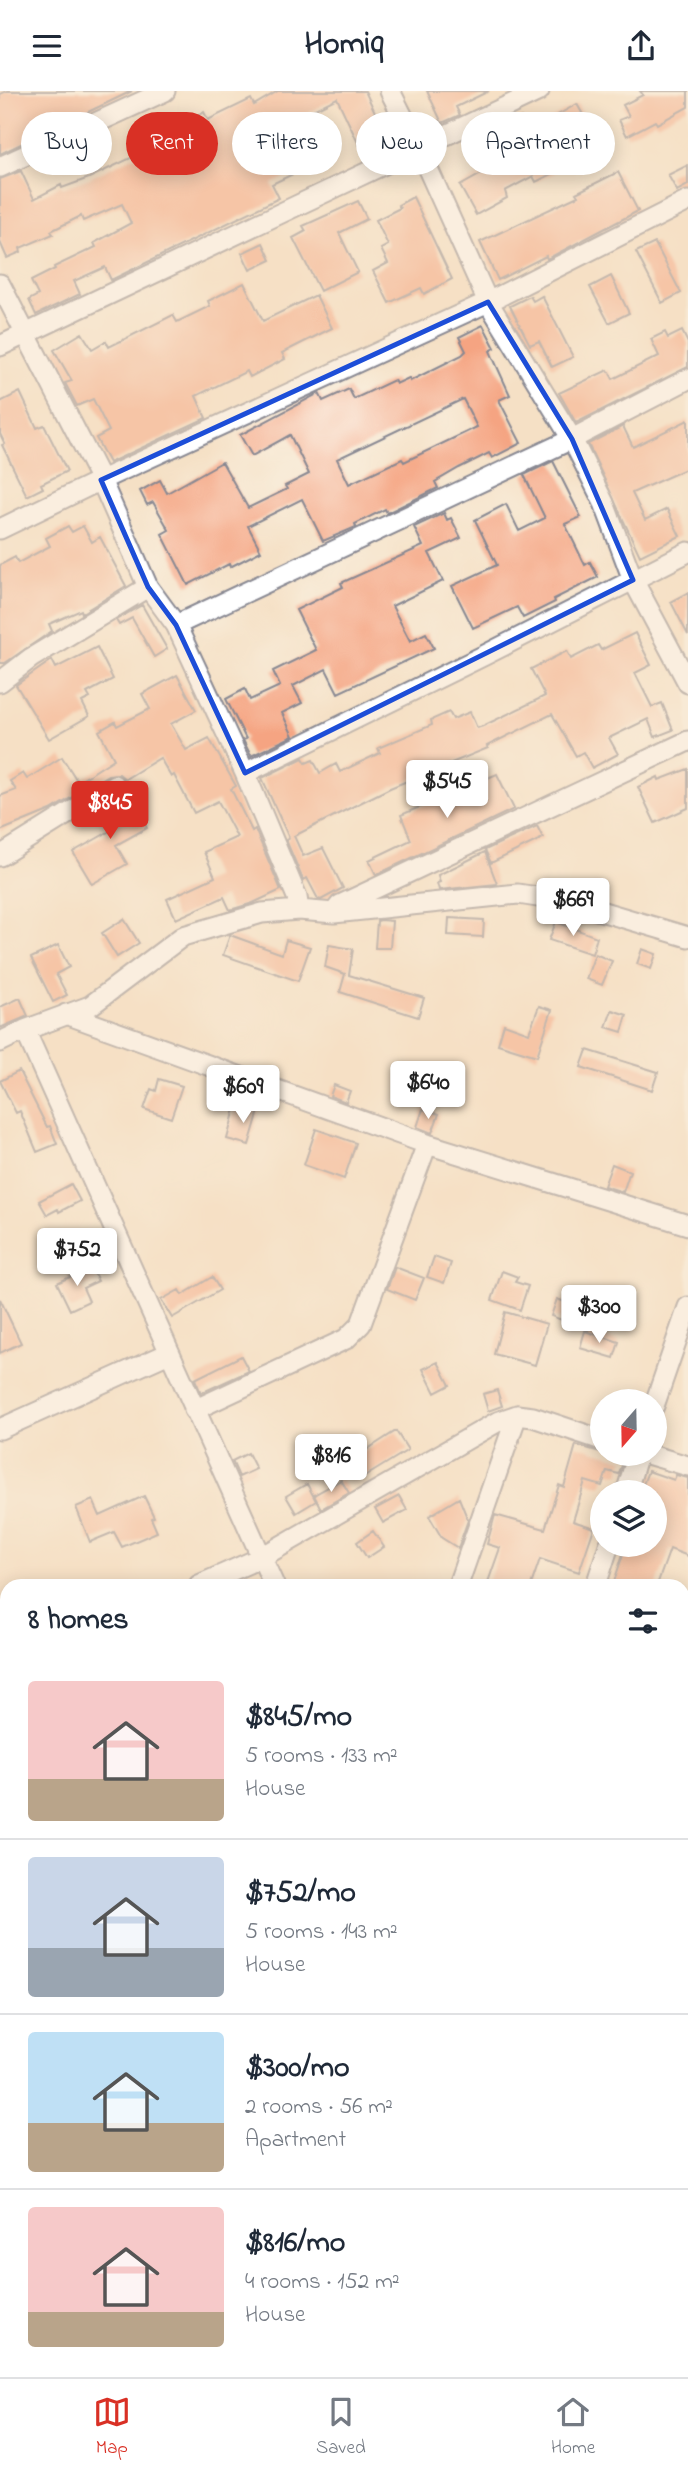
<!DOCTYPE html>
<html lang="en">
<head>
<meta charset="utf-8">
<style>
  :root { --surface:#fff; --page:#f6f6f7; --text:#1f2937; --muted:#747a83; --line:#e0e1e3; --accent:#d93025 }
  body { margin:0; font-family:"Indie Flower",sans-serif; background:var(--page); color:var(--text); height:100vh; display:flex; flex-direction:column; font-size:26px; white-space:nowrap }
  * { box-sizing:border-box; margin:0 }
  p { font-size:23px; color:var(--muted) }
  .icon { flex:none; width:38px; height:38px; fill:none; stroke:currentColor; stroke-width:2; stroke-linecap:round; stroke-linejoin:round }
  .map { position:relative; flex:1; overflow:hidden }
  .details { position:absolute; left:0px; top:1488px; width:690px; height:800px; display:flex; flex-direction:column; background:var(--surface); border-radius:21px 21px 0 0; box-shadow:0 4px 18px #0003 }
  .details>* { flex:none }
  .hud { position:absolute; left:21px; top:21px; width:648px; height:63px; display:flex; gap:14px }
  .needle { width:46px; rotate:200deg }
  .fabs { position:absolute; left:590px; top:1298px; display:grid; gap:14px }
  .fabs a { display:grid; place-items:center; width:77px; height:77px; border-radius:50%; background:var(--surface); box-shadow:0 4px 18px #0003; font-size:35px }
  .price { position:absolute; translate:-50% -60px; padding:0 16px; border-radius:7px; background:#fff; color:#222; font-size:23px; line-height:46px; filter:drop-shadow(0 2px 4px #0008) }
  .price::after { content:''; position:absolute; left:50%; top:42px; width:21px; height:16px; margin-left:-10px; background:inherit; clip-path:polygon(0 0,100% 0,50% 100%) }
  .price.active { background:var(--accent); color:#fff }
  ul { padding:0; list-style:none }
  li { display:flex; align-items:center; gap:21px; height:175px; padding:0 28px }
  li+li { border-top:2px solid var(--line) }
  li span { display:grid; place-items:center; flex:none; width:196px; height:140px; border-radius:7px; color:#555 }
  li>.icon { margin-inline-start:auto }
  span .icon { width:84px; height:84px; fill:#fffc; stroke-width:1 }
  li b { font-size:30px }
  h2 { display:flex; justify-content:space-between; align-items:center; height:84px; padding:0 28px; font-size:30px }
  .tag { padding:0 24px; border-radius:32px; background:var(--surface); box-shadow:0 4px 18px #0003; font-size:24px; line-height:63px }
  .tag.active { background:var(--accent); color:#fff }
  header { display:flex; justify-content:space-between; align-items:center; height:91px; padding:0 28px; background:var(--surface); font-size:32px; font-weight:700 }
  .tabs { display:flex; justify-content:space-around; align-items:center; height:98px; border-top:2px solid var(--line); background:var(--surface); font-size:19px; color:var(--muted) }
  .tabs a { display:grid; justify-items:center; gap:4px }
  .tabs .active { color:var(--accent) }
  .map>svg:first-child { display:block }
  .building { fill:#f5a482; fill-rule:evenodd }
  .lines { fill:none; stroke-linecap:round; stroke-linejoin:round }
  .minor-casing { stroke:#888892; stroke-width:23 }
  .minor { stroke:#fff; stroke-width:19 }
  .marked { fill:none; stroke:#1d4ed8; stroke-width:5; stroke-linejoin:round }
</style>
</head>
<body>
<header><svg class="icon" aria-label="menu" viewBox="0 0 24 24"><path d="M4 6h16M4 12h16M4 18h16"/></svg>Homiq<svg class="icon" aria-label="share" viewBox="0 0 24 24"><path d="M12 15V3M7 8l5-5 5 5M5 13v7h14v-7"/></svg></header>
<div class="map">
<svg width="688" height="2286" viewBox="0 0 688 2286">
  <rect width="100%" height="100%" fill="#fbf7ec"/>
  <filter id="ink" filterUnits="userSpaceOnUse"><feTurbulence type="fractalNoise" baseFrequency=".0143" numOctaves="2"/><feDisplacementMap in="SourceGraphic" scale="14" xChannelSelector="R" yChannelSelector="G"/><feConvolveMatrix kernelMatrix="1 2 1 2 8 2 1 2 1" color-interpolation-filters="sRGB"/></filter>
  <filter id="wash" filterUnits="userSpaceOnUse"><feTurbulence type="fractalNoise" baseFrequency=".00686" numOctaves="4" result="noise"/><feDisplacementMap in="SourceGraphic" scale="28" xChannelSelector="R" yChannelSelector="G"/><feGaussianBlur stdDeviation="1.57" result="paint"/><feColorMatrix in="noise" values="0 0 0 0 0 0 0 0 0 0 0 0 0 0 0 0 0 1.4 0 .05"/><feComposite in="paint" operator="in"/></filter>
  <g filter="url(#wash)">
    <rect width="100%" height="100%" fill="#f5e0c5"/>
    <g id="blocks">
      <path class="building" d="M7 0H132L0 63V3Z
        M278 0H365L391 55 370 65 364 52 359 54 337 7 303 24 322 63 314 67 316 72 272 93 279 107 111 189 105 176 74 190 80 203 36 224 29 209 38 204 31 190 55 178 54 176 96 156 94 152 131 132 122 113 83 130 81 125 51 140 53 143 20 157 21 161 7 167 0 151V88L21 80 34 108 61 94 62 97 89 87 141 62 145 71 175 56 167 39 204 21 208 29 251 8 254 14Z
        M427 0H489L456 16 460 24 442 32Z
        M640 0H688V16L657 33 655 30 627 45 619 29 629 25 623 14 643 4Z
        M577 13 599 52 552 78 554 82 536 91 533 85 505 100 507 107 476 124 460 95 483 82 478 75 508 60 497 39 521 26 529 40Z
        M688 74V94L677 100 668 84Z
        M618 81 638 120 547 168 546 165 498 189 480 151 578 105 576 102Z
        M413 106 452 188 424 203 421 197 389 212 373 180 388 172 381 158 388 154 376 129 400 117 398 114Z
        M358 110 367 128 339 142 358 181 320 200 293 147 306 140 303 135Z
        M263 152 271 169 250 179 242 162Z
        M655 152 681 202 662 212 636 161Z
        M611 185 629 222 609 232 590 196Z
        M244 192 263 230 316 204 332 237 282 262 285 268 250 286 247 280 196 305 206 327 109 372 96 347 109 340 93 308 77 315 65 292 72 290 54 259 82 242 92 258 106 250 109 256 173 224 177 231 210 215 208 210Z
        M530 205 533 210 542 205 573 266 552 276 539 250 530 254 510 215Z
        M483 234 495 257 490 260 510 304 499 309 521 352 492 367 489 362 459 377 435 391 438 397 387 422 385 418 355 433 356 436 323 450 302 408 248 435 261 460 230 476 229 473 188 494 162 443 169 439 153 411 147 414 140 400 160 389 167 402 222 371 248 417 287 398 285 395 309 383 290 344 252 365 240 344 319 302 323 310 349 298 354 308 394 289 396 293 409 287 410 290 462 264 466 260 459 246ZM463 308 477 336 404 371 402 368 349 393 337 368Z
        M682 240 688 252V276L576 332 559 302 608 279 613 288 659 265 651 248 665 241 668 247Z
        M20 301 37 337 44 334 67 380 41 393 43 397 27 405 2 354 5 353 0 343V311Z
        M688 329V377L632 402 645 429 667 418 680 445 640 465 588 353 623 335 633 356Z
        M553 370 581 426 565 433 585 474 590 471 598 486 554 508 555 511 523 527 517 516 473 537 452 495 497 474 475 429 506 413 519 440 545 427 524 384Z
        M444 422 447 429 451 427 461 447 429 462 443 490 392 515 410 550 426 542 434 557 338 602 326 578 293 595 302 612 282 622 293 645 251 665 243 649 246 648 226 608 245 598 250 609 280 595 273 580 316 559 296 519 343 496 341 492 423 455 414 436Z
        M68 435 72 441 83 435 92 451 100 446 126 495 82 522 81 519 49 533 52 540 5 572H0V474L15 466 18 472 50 455 46 447Z
        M688 502V544L671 511Z
        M142 514 167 558 154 566 132 527 119 534 116 529Z
        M635 542 651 574 635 582 652 616 662 612 673 639 655 646 648 628 609 647 618 663 592 677 583 661 576 665 552 623 487 655 488 657 390 697 294 745 303 765 323 757 343 797 321 809 318 808 307 787 303 789 286 749 289 747 262 687 303 667 306 672 313 669 320 682 336 673 340 681 380 662 378 657 432 634 431 629 449 621 453 628 470 621 477 637 483 635 545 605 531 578 567 560 571 568 598 554 601 559Z
        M97 556 113 588 87 602 90 607 82 611 89 625 49 648 16 594 52 569 56 577Z
        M177 584 196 619 171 633 186 659 209 647 236 695 231 698 252 740 255 738 281 799 253 812 230 819 224 806 176 828 167 808 215 786 204 761 237 746 218 710 194 722 174 684 171 686 160 667 125 688 119 683 108 684 51 719 0 740V705L16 699 10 690 23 682 27 688 62 666 78 691 114 668 99 640 115 631 117 635 150 618 142 603Z
        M688 678V717L655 732 638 696 658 686 659 689Z
        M497 683 514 718 376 784 369 769 411 749 401 724Z
        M118 706 126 719 136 714 147 737 116 754 127 773 92 793 73 761 110 740 97 719Z
        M537 735 543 747 491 772 485 759Z
        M485 761 497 793 439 799 437 792 440 791 438 784Z
        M449 827 484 829 483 846 448 844Z
        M124 828 139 852 117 866 102 842Z
        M381 829 392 830 390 857H375L377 830Z
        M556 831 597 846 592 863 549 849Z
        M230 844 282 863 286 849 310 856 298 890 223 864Z
        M58 854 69 876 56 883 67 904 53 911 31 867Z
        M329 854 353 858 349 884 424 907 418 926 340 901 345 883 325 876Z
        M642 858 656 863 651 878 637 873Z
        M595 863 612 870 602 894 586 888Z
        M20 907 28 925 0 937V916Z
        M539 915 552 919 537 965 498 953 504 933 529 942Z
        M612 919 627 924 622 941 606 936Z
        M587 959 658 981 652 999 581 976Z
        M19 980 47 1036 50 1035 57 1053 37 1061 20 1020 16 1022 0 990Z
        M159 988 182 995 171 1027 144 1018 151 998 156 1000Z
        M334 994 350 1000 346 1011 330 1005Z
        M236 1014 259 1020 249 1054 227 1048Z
        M423 1018 439 1023 432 1042 417 1036Z
        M316 1038 356 1052 344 1088 304 1074Z
        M612 1073 630 1080 623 1101 604 1095Z
        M71 1093 80 1110 59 1121 58 1118 47 1124 39 1110Z
        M434 1166 451 1172 444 1192 427 1186Z
        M91 1176 98 1190 83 1197 89 1210 70 1219 57 1192Z
        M395 1176 424 1187 415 1209 387 1198Z
        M502 1180 518 1186 515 1191 528 1195 520 1219 492 1209Z
        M212 1186 220 1199 172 1227 161 1209 179 1199 182 1204Z
        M0 1208 21 1252 0 1262Z
        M557 1208 594 1222 588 1239 551 1225Z
        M505 1221 547 1233 535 1274 494 1263Z
        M585 1240 619 1251 614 1267 580 1257Z
        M241 1265 249 1280 201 1302 195 1288Z
        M438 1271 450 1294 435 1302 423 1278Z
        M497 1299 502 1315 488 1320 483 1303Z
        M396 1340 408 1359 366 1385 354 1367Z
        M576 1354 624 1368 619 1383 607 1380 602 1395 585 1390 573 1430 594 1437 579 1481 540 1468 531 1494H487L500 1457 487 1453 495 1424 545 1438 559 1394 564 1396Z
        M248 1362 256 1378 239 1386 232 1370Z
        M648 1380 674 1389 676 1384 688 1387V1465L670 1458 657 1494H613L626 1454H654V1402H640Z
        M341 1389 349 1402 321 1418 314 1404Z
        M307 1393 316 1410 296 1422 286 1405Z
        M144 1405 154 1426 151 1427 157 1441 122 1456 114 1441 90 1451 76 1416 93 1409 100 1425Z
        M399 1405 407 1419 383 1432 375 1418Z
        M459 1407 468 1429 458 1457 442 1447 429 1425Z
        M373 1440 384 1456 367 1467 357 1451Z"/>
    </g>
  </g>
  <g filter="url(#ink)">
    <use href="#blocks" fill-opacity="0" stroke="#888892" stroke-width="2"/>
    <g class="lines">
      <defs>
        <path id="minor" d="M390 0 419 58 488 211 572 348 604 412 633 489 688 592
          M0 76 165 0
          M0 193 101 389 148 496 176 534 245 682 297 806 299 819
          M0 255 539 0
          M0 438 101 389 488 211 688 110
          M176 534 572 348 688 288
          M0 591 31 567 148 496
          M245 682 483 565 688 461
          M0 765 114 694
          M336 819 340 814 688 650
          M66 923 427 1053 688 1134
          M25 939 274 1494
          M0 951 25 939 90 915 183 845 262 822 299 819 334 822 518 803 570 811 688 846
          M654 1315 688 1216
          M194 1319 346 1248 361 1233 427 1053
          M0 1338 169 1262
          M647 1363 688 1375
          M626 1402 638 1363
          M199 1494 260 1467 497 1331 517 1324 533 1326 602 1349
          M458 1494 517 1324
          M596 1494 609 1454
          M0 1552 7 1570
          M682 1592 688 1575
          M682 1631H688
          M682 1785 688 1800
          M0 1923 7 1917"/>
      </defs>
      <use href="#minor" class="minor-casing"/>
      <use href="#minor" class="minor"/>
    </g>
  </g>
  <path d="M0 0H688V2286H0ZM488 211 572 348 633 489 245 682 176 534 148 496 101 389Z" fill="#f5e0c5" fill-opacity=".55" fill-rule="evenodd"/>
  <path class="marked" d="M488 211 572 348 633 489 245 682 176 534 148 496 101 389Z"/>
</svg>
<div class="fabs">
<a><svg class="needle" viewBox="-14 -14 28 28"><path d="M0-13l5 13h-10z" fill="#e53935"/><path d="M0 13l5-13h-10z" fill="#747a83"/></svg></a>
<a><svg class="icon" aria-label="layers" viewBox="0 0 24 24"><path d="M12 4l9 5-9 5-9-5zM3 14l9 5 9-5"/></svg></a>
</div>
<b class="price" style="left:447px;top:729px">$545</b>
<b class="price active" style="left:110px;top:750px">$845</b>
<b class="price" style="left:573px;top:847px">$669</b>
<b class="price" style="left:428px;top:1030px">$640</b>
<b class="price" style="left:243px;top:1034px">$609</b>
<b class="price" style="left:77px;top:1197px">$752</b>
<b class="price" style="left:599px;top:1254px">$300</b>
<b class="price" style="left:331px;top:1403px">$816</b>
<div class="hud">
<a class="tag">Buy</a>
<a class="tag active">Rent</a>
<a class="tag">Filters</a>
<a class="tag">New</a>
<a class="tag">Apartment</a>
</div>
<section class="details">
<h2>8 homes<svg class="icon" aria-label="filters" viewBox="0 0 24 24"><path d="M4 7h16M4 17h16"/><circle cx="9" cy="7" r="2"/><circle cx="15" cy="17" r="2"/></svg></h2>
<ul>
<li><span style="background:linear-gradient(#f6c9c9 70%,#b9a48a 0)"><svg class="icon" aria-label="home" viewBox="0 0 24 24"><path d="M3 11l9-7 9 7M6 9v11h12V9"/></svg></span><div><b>$845/mo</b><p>5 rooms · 133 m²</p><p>House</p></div></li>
<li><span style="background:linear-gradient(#c9d6e8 65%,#9aa5b1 0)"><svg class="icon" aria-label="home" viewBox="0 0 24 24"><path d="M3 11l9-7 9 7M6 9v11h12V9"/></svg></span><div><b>$752/mo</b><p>5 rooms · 143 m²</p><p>House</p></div></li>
<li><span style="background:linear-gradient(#bfe0f5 65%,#b9a48a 0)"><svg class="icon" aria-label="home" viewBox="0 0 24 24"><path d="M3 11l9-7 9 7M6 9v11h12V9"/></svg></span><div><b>$300/mo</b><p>2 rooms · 56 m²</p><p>Apartment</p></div></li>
<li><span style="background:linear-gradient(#f6c9c9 75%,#b9a48a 0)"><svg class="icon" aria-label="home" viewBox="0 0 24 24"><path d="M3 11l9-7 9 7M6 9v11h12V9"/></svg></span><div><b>$816/mo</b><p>4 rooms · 152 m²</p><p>House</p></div></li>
</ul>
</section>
</div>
<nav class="tabs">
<a class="active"><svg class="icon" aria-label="map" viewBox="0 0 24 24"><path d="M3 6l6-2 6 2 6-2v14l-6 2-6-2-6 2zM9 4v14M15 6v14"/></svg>Map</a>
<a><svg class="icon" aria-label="saved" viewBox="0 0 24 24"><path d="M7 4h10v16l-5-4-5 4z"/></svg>Saved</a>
<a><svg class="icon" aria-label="home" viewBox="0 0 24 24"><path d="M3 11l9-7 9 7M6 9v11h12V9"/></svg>Home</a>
</nav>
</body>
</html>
